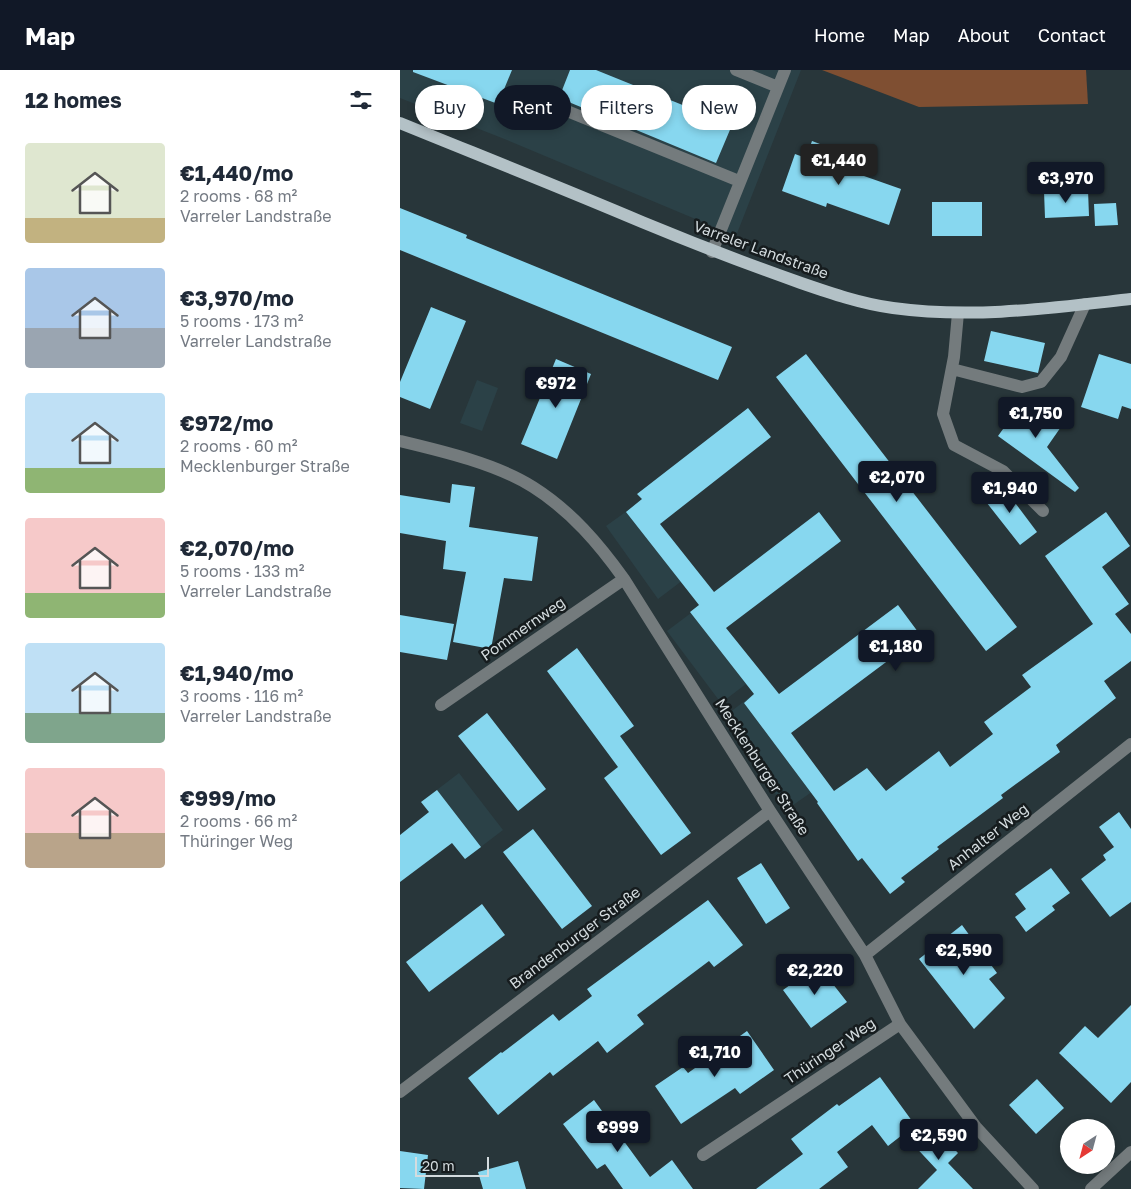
<!DOCTYPE html>
<html lang="en">
<head>
<meta charset="utf-8">
<style>
  :root { --surface:#fff; --page:#f6f6f7; --text:#1f2937; --muted:#747a83; --accent:#111827 }
  body { margin:0; font-family:"Golos Text",sans-serif; background:var(--page); color:var(--text); height:100vh; display:flex; flex-direction:column; font-size:19px; white-space:nowrap }
  * { box-sizing:border-box; margin:0 }
  p { font-size:16px; color:var(--muted) }
  .icon { flex:none; width:28px; height:28px; fill:none; stroke:currentColor; stroke-width:2; stroke-linecap:round; stroke-linejoin:round }
  .map { position:relative; flex:1; overflow:hidden }
  .panel { display:flex; flex-direction:column; background:var(--surface); width:400px }
  .panel>* { flex:none }
  .top-card { position:absolute; left:15px; top:15px; width:475px; height:45px; display:flex; gap:10px }
  .needle { width:32px; rotate:216deg }
  .tools { position:absolute; left:660px; top:1049px; display:grid; gap:10px }
  .tools a { display:grid; place-items:center; width:55px; height:55px; border-radius:50%; background:var(--surface); box-shadow:0 2px 8px #0003; font-size:25px }
  .scale { position:absolute; left:15px; bottom:12px; width:74px; box-sizing:border-box; padding-left:5px; border:2px solid #d4dcdf; border-top:0; font-size:14px; line-height:18px; white-space:nowrap; color:#d4dcdf; -webkit-text-stroke:4px #161c1e; paint-order:stroke }
  .price { position:absolute; translate:-50% -42px; padding:0 11px; border-radius:5px; background:var(--accent); color:#fff; font-size:16px; line-height:32px; filter:drop-shadow(0 1px 2px #0008) }
  .price::after { content:''; position:absolute; left:50%; top:30px; width:15px; height:11px; margin-left:-8px; background:inherit; clip-path:polygon(0 0,100% 0,50% 100%) }
  .price.current { background:#222; color:#fff }
  ul { padding:0; list-style:none }
  li { display:flex; align-items:center; gap:15px; height:125px; padding:0 25px }
  li span { display:grid; place-items:center; flex:none; width:140px; height:100px; border-radius:5px; color:#555 }
  li>.icon { margin-inline-start:auto }
  span .icon { width:60px; height:60px; fill:#fffc; stroke-width:1 }
  li b { font-size:21px }
  h2 { display:flex; justify-content:space-between; align-items:center; height:60px; padding:0 25px; font-size:21px }
  .pill { padding:0 18px; border-radius:22px; background:var(--surface); box-shadow:0 2px 8px #0003; font-size:18px; line-height:45px }
  .pill.current { background:var(--accent); color:#fff }
  header { display:flex; align-items:center; gap:30px; box-sizing:border-box; height:70px; padding:0 25px; background:var(--accent); color:#fff }
  header strong { font-size:24px }
  nav { display:flex; gap:28px; margin-inline-start:auto; font-size:18px }
  main { display:flex; flex:1; min-height:0 }
  .map>svg:first-child { display:block }
  .built { fill:#2b4147 }
  .green { fill:#7f4f32 }
  .building { fill:#87d7ef }
  .lines { fill:none; stroke-linecap:round; stroke-linejoin:round }
  .minor { stroke:#747b7d; stroke-width:12 }
  .major { stroke:#b3c1c6; stroke-width:12 }
  .labels { text-anchor:middle; stroke-width:5; stroke-linejoin:round; paint-order:stroke }
  .street-label { font-size:15px; fill:#d4dcdf; stroke:#161c1e }
</style>
</head>
<body>
<header>
<strong>Map</strong>
<nav><a>Home</a><a>Map</a><a>About</a><a>Contact</a></nav>
</header>
<main>
<section class="panel">
<h2>12 homes<svg class="icon" aria-label="filters" viewBox="0 0 24 24"><path d="M4 7h16M4 17h16"/><circle cx="9" cy="7" r="2"/><circle cx="15" cy="17" r="2"/></svg></h2>
<ul>
<li><span style="background:linear-gradient(#dfe7d0 75%,#c2b280 0)"><svg class="icon" aria-label="home" viewBox="0 0 24 24"><path d="M3 11l9-7 9 7M6 9v11h12V9"/></svg></span><div><b>€1,440/mo</b><p>2 rooms · 68 m²</p><p>Varreler Landstraße</p></div></li>
<li><span style="background:linear-gradient(#a9c7e8 60%,#9aa5b1 0)"><svg class="icon" aria-label="home" viewBox="0 0 24 24"><path d="M3 11l9-7 9 7M6 9v11h12V9"/></svg></span><div><b>€3,970/mo</b><p>5 rooms · 173 m²</p><p>Varreler Landstraße</p></div></li>
<li><span style="background:linear-gradient(#bfe0f5 75%,#8fb573 0)"><svg class="icon" aria-label="home" viewBox="0 0 24 24"><path d="M3 11l9-7 9 7M6 9v11h12V9"/></svg></span><div><b>€972/mo</b><p>2 rooms · 60 m²</p><p>Mecklenburger Straße</p></div></li>
<li><span style="background:linear-gradient(#f6c9c9 75%,#8fb573 0)"><svg class="icon" aria-label="home" viewBox="0 0 24 24"><path d="M3 11l9-7 9 7M6 9v11h12V9"/></svg></span><div><b>€2,070/mo</b><p>5 rooms · 133 m²</p><p>Varreler Landstraße</p></div></li>
<li><span style="background:linear-gradient(#bfe0f5 70%,#7fa58c 0)"><svg class="icon" aria-label="home" viewBox="0 0 24 24"><path d="M3 11l9-7 9 7M6 9v11h12V9"/></svg></span><div><b>€1,940/mo</b><p>3 rooms · 116 m²</p><p>Varreler Landstraße</p></div></li>
<li><span style="background:linear-gradient(#f6c9c9 65%,#b9a48a 0)"><svg class="icon" aria-label="home" viewBox="0 0 24 24"><path d="M3 11l9-7 9 7M6 9v11h12V9"/></svg></span><div><b>€999/mo</b><p>2 rooms · 66 m²</p><p>Thüringer Weg</p></div></li>
</ul>
</section>
<div class="map">
<svg width="731" height="1119" viewBox="0 0 731 1119">
  <rect width="100%" height="100%" fill="#28363a"/>
  <path class="built" d="M0 0H401L336 166 107 70 0 28Z
    M77 310 98 318 82 361 60 353Z
    M241 431 295 501 258 529 206 456Z
    M291 543 346 614 321 633 267 561Z
    M359 620 426 712 386 740 325 646Z
    M59 703 103 760 65 789 21 732Z"/>
  <path class="green" d="M422 0H686L688 34 519 37Z"/>
  <path class="building" d="M13 0H112L98 34 13 2Z
    M170 0H196L332 55 316 93 159 28Z
    M412 71 433 79 427 93 501 119 489 155 427 133 426 137 382 121 395 84 406 88Z
    M688 120 689 146 645 148 644 121Z
    M532 132H582V166H532Z
    M716 133 718 155 695 156 694 134Z
    M0 138 67 165 66 168 332 277 318 310 0 180Z
    M31 237 66 251 30 339 0 327V312Z
    M591 261 645 273 638 303 584 291Z
    M406 284 617 557 586 581 376 307Z
    M699 284 731 294V339L722 336 718 349 681 337Z
    M156 289 191 304 157 389 121 374Z
    M626 327 663 354 647 377 679 418 675 422 598 366Z
    M348 338 371 367 260 454 314 522 419 442 441 471 326 558 379 624 498 535 521 566 391 663 434 721 467 698 486 721 539 681 550 697 593 664 584 652 631 617 622 605 693 554 645 486 706 442 730 476 702 497 729 534 715 544 731 564V591L704 611 716 628 656 675 660 682 601 725 603 728 537 777 539 779 501 808 505 812 490 824 462 788 458 791 417 733 418 732 344 633 354 624 290 542 299 535 226 442 242 429 237 424Z
    M52 414 75 417 69 457 138 467 132 511 104 508 91 579 53 572 66 502 43 499 46 471 0 463V425L50 433Z
    M601 414 637 462 620 475 583 428Z
    M0 545 54 554 47 590 0 582Z
    M177 578 234 656 220 666 291 763 261 785 204 708 218 697 147 601Z
    M87 643 146 719 118 741 58 666Z
    M37 720 81 777 65 789 52 773 0 812V765L29 742 21 732Z
    M719 742 731 759V832L710 847 681 809 706 790 703 785 714 777 699 757Z
    M133 759 192 836 162 859 103 782Z
    M361 793 390 838 366 854 337 808Z
    M651 798 670 823 652 836 655 840 626 862 615 847 626 839 615 824Z
    M308 830 343 875 314 897 309 891 237 945 244 954 207 983 198 971 153 1006 150 1002 98 1045 68 1008 101 982 102 983 153 944 159 951 192 926 187 919Z
    M82 834 105 865 29 922 6 892Z
    M562 855 597 903 589 909 605 928 574 959 519 889Z
    M418 895 447 932 411 958 383 920Z
    M731 935V1012L711 1033 659 983 685 956 698 968Z
    M347 961 374 1000 340 1024 335 1018 281 1054 255 1016 283 997 288 1003Z
    M480 1007 515 1055 488 1076 472 1055 437 1082 448 1097 419 1119H356L403 1084 391 1069 437 1034 439 1036Z
    M637 1009 664 1038 636 1064 609 1035Z
    M194 1030 250 1107 272 1090 293 1119H223L205 1094 197 1099 163 1054Z
    M527 1055 535 1064 538 1062 558 1083 548 1093 573 1119H518L537 1100 510 1071Z
    M0 1081 28 1085 24 1119 0 1118Z
    M118 1091 126 1119H83L78 1102Z"/>
  <g class="lines">
    <path class="minor" d="M336 0 378 17
      M167 41 339 111
      M312 182 385 0
      M558 243 554 287 543 344 554 375 603 401 643 441
      M552 299 622 317 641 312 661 287 685 234
      M0 371C42 381 97 394 133 417 171 441 199 474 224 509L370 741 465 885 500 954 576 1057 633 1119
      M41 635 224 509
      M465 885 731 674
      M0 1022 370 741
      M303 1085 500 954
      M691 1119 731 1082"/>
    <path class="major" d="M0 53C81 86 162 118 242 152 295 174 347 194 401 213 430 223 462 234 493 238 574 249 651 238 731 229"/>
  </g>
  <g class="labels">
    <g class="street-label">
      <text transform="translate(361 180) rotate(20)" y="5">Varreler Landstraße</text>
      <text transform="translate(123 559) rotate(-35)" y="5">Pommernweg</text>
      <text transform="translate(362 697) rotate(57)" y="5">Mecklenburger Straße</text>
      <text transform="translate(588 767) rotate(-38)" y="5">Anhalter Weg</text>
      <text transform="translate(175 868) rotate(-37)" y="5">Brandenburger Straße</text>
      <text transform="translate(430 981) rotate(-34)" y="5">Thüringer Weg</text>
    </g>
  </g>
</svg>
<div class="tools">
<a><svg class="needle" viewBox="-14 -14 28 28"><path d="M0-13l5 13h-10z" fill="#e53935"/><path d="M0 13l5-13h-10z" fill="#747a83"/></svg></a>
</div>
<div class="scale">20 m</div>
<b class="price current" style="left:439px;top:116px">€1,440</b>
<b class="price" style="left:666px;top:134px">€3,970</b>
<b class="price" style="left:156px;top:339px">€972</b>
<b class="price" style="left:636px;top:369px">€1,750</b>
<b class="price" style="left:497px;top:433px">€2,070</b>
<b class="price" style="left:610px;top:444px">€1,940</b>
<b class="price" style="left:496px;top:602px">€1,180</b>
<b class="price" style="left:564px;top:906px">€2,590</b>
<b class="price" style="left:415px;top:926px">€2,220</b>
<b class="price" style="left:315px;top:1008px">€1,710</b>
<b class="price" style="left:218px;top:1083px">€999</b>
<b class="price" style="left:539px;top:1091px">€2,590</b>
<div class="top-card">
<a class="pill">Buy</a>
<a class="pill current">Rent</a>
<a class="pill">Filters</a>
<a class="pill">New</a>
</div>
</div>
</main>
</body>
</html>
